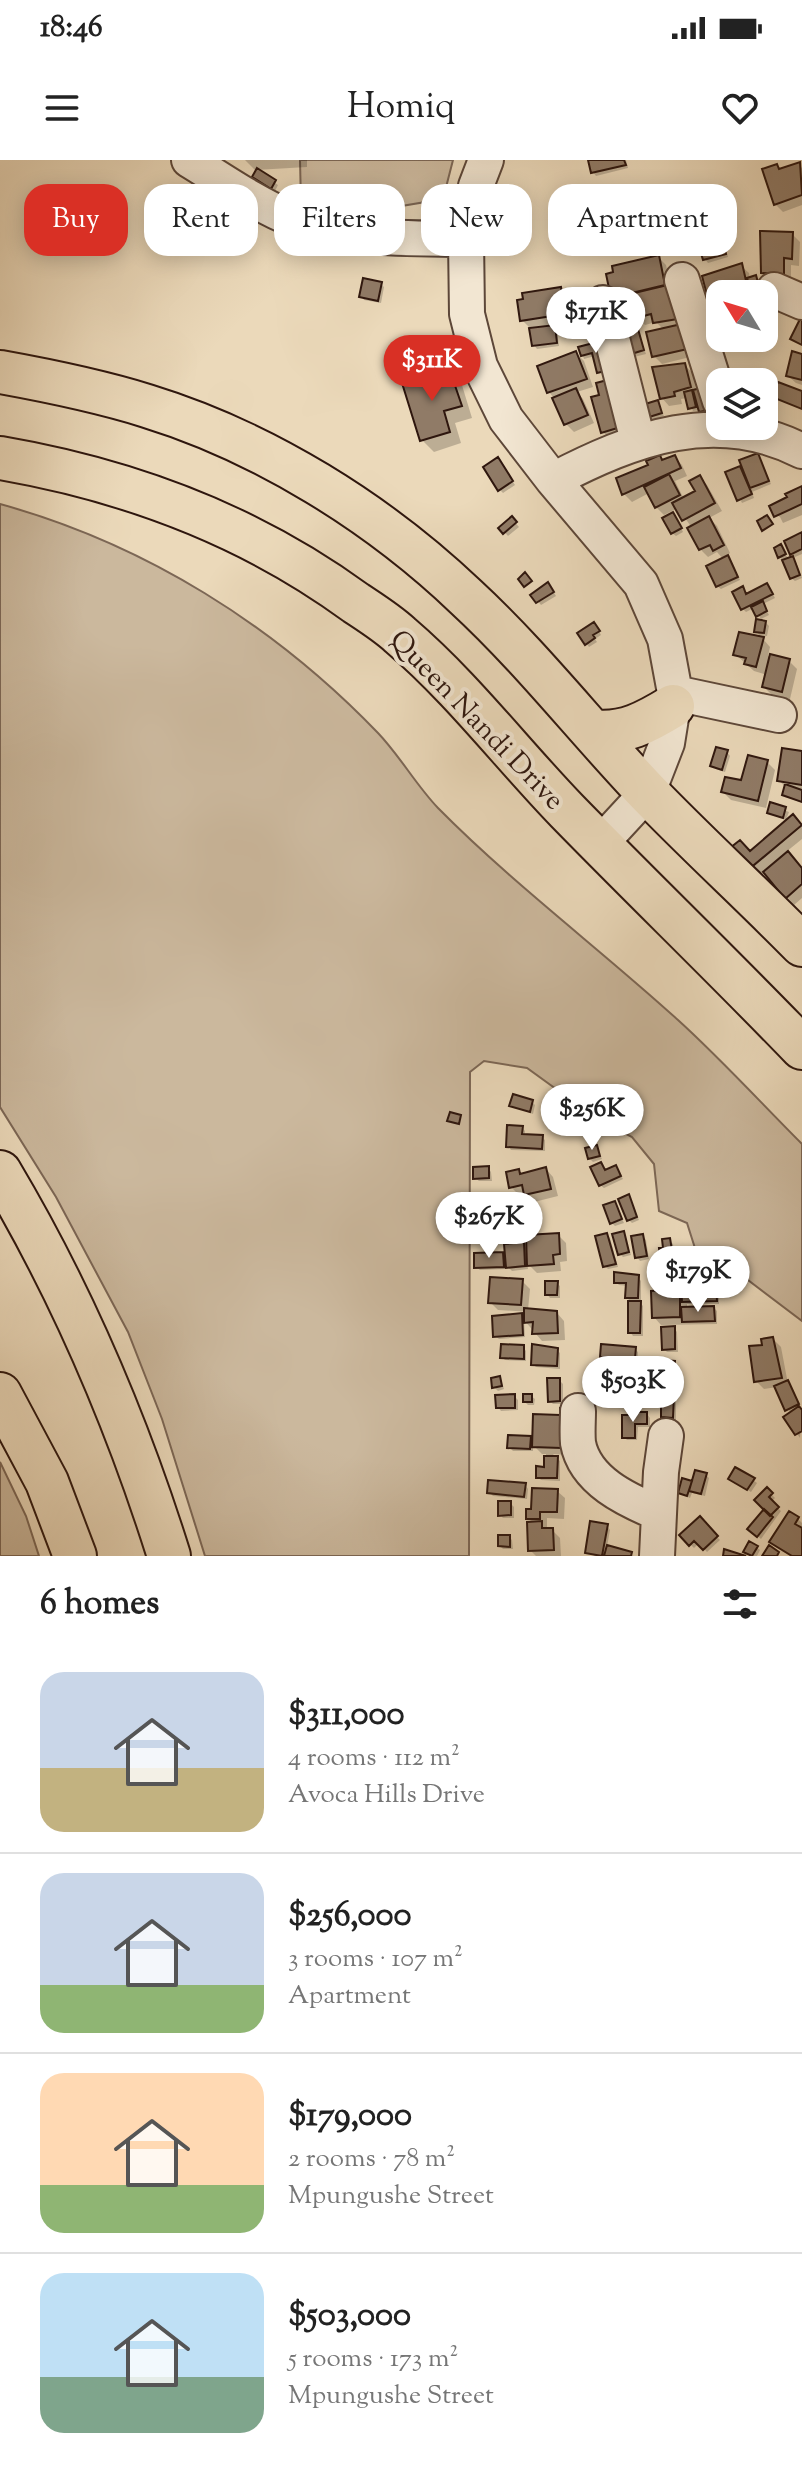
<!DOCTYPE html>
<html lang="en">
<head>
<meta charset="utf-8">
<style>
  :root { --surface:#fff; --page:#f6f6f6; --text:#222; --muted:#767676; --line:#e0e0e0; --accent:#d93025 }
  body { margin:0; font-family:"Sorts Mill Goudy",serif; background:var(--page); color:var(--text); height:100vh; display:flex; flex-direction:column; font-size:30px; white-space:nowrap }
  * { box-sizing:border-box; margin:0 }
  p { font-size:26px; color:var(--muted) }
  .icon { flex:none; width:44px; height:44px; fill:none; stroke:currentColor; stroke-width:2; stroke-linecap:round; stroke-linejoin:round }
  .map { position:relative; height:1396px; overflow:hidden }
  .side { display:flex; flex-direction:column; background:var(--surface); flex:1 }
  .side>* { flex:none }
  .banner { position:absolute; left:24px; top:24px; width:754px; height:72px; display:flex; gap:16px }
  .needle { width:52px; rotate:308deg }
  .buttons { position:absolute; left:706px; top:120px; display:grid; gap:16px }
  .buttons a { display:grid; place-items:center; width:72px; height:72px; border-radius:16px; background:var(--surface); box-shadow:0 4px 20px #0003; font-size:40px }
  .price { position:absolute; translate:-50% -68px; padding:0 18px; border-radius:28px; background:#fff; color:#222; font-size:26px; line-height:52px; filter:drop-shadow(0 2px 4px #0008) }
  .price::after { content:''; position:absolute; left:50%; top:48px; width:24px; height:18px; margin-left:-12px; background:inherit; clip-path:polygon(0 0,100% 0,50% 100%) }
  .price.on { background:var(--accent); color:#fff }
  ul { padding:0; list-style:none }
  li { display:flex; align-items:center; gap:24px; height:200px; padding:0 40px }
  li+li { border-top:2px solid var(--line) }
  li span { display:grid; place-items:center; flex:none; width:224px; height:160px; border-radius:24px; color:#555 }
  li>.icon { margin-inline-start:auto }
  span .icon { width:96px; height:96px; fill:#fffc; stroke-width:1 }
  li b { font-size:34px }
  h2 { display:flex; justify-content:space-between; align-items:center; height:96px; padding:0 40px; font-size:34px }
  .tag { padding:0 28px; border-radius:24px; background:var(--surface); box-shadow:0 4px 20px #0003; font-size:28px; line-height:72px }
  .tag.on { background:var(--accent); color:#fff }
  .status { display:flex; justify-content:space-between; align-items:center; height:56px; padding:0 40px; background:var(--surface); direction:ltr }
  .status svg { height:22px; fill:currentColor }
  header { display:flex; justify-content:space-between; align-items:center; height:104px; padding:0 40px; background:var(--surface); font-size:36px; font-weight:600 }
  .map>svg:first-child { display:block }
  .green { fill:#cbb89d; stroke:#7c6756; stroke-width:2 }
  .shadow { fill:#0003 }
  .building { fill:#907b67; stroke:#2e160e; stroke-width:2 }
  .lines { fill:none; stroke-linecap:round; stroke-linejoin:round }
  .minor-casing { stroke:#5d4739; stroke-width:38 }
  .major-casing { stroke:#2e160e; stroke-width:46 }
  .minor { stroke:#f2e6d2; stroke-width:34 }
  .major { stroke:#ebd9ba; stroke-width:42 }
  .labels { text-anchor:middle; stroke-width:8; stroke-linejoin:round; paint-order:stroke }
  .street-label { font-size:28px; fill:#2e160e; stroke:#f2e6d2 }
</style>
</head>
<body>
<div class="status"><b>18:46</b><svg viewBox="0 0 49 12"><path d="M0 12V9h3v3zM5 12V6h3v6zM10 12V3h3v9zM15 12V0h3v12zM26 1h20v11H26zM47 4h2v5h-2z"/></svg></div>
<header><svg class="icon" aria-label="menu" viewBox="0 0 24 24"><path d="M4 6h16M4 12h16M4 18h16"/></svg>Homiq<svg class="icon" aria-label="heart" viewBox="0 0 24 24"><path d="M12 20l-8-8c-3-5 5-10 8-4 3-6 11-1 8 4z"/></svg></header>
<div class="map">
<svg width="802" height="1396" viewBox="0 0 802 1396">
  <rect width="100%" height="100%" fill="#ebd9ba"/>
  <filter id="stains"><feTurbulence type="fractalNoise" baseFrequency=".0025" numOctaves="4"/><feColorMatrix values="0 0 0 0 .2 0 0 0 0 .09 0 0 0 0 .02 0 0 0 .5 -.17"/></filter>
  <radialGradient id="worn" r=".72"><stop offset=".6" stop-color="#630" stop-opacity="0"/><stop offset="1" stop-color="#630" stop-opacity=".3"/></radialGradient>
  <path class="green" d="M300 0H453L443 39 348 55 301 43Z
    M0 344C145 384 274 465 378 573 400 596 416 625 438 648 512 723 600 789 678 860 721 899 761 943 802 984V1161L740 1114 700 1104 687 1063 659 1051 654 1004 632 977 596 958 527 908 484 901 470 912 469 1396H205L162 1259 128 1172 56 1037 0 947Z
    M0 1302 26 1356 39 1396H0Z"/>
  <path class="shadow" d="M245 0H307V7L256 10 278 25 275 31 258 20 257 12Z
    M594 0H626L628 8 596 16 593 12Z
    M799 5 802 8V45L783 52 775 44 777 6 781 11Z
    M623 35 630 42 637 63 613 70 605 63Z
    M708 72 713 82 721 80 724 83 728 97 708 103 705 99Z
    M792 74 800 82 799 106 791 105V121L771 120 763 112Z
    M658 97 666 105 671 126 698 195 662 204 654 196 664 170 656 162 645 165 637 157 634 142 621 145 613 137Z
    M741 106 749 113 750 119 756 118 759 121 762 134H720L718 150 711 142Z
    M381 124 384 127 381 143 364 140 361 136Z
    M560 129 568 137 572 161 551 165 557 171 559 186 537 189 534 185 531 169 522 160Z
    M638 171 646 194 630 198Z
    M425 181 429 192 438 190 443 199 414 204 411 201Z
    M600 183 611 213 603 215 595 196 584 199 581 189Z
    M576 193 584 201 593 227 577 232 583 239 594 263 574 272 566 264 554 238 549 232Z
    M802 196V225L796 223 788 216Z
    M685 206 693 213 696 231 712 253 704 255 700 250 693 251 687 238 681 239 682 244 669 246 662 238Z
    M449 210 461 222 472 258 455 263 461 283 434 292 422 280Z
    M602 236 631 274 610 279 603 272Z
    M657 242 664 256 652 260 648 257Z
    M757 295 771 324 752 332 754 338 742 343 727 313 744 306Z
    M660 297 664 301 674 297 682 305 687 316 675 321 684 339 697 332 700 317 707 325 722 351 709 358 717 366 730 393 726 396 740 420 721 429 717 426 723 399 717 392 708 397 700 389 692 368 678 348 664 355 656 347 649 333 632 342 624 334Z
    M501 303 515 325 503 333 499 329Z
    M802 328V355L783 363 780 357 776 355Z
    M676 358 683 372 676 376 672 373Z
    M512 359 519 367 508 376 501 368Z
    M802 374V394L795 397 792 394Z
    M781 387 789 400 793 398 796 402 802 418 795 421 791 418 780 396Z
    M551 428 556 436 541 445 533 435Z
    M742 429 747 436 770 429 775 438 763 444 769 455 761 459 754 448 746 452 743 449Z
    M765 462 769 466 767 476 759 475 756 471Z
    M597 468 601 475 595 479 597 482 589 487 586 483Z
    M763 479 770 487 768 496 789 501 797 509 790 539 772 535 764 527 767 515 754 511 735 494Z
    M727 592 730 596 725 612 716 609 712 606Z
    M802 593V643L787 637 784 634 786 628 779 620Z
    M767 602 775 610 766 648 731 640 723 632 743 623Z
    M771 645 789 652 786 660 769 653Z
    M793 657 802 666V679L786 692 802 709V738L794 745 764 710 758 716 750 708V693Z
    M532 942 535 945 533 954 512 946Z
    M522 967 525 971V976L542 977 545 980V991L511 990 508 986Z
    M596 987 602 999 593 1002 589 998Z
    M601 1004 606 1012 616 1008 623 1019 604 1028 600 1025Z
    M488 1008 491 1012 492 1021H479L475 1018Z
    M546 1009 553 1017 558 1036 534 1042 525 1033 519 1035 511 1027 518 1011 522 1015Z
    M628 1037 639 1060 632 1063 629 1060Z
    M614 1043 624 1063 615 1066 612 1063Z
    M623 1073 631 1095 623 1097 620 1094Z
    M558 1075 566 1083 567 1101 560 1102 561 1111 537 1113 527 1103 528 1109 512 1111 506 1105V1109L480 1110 476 1107 502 1094 508 1099 523 1085 529 1090Z
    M607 1075 610 1078 618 1107 608 1109 605 1106Z
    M643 1076 646 1080 649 1099 640 1101 637 1097Z
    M669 1081 673 1084 677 1112H666L663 1109Z
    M638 1117 641 1121V1140H638L643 1146V1176H633L630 1172 628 1126 619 1125 616 1122Z
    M522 1121 530 1129 528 1150 557 1153 564 1161 565 1180 542 1181 524 1160 525 1177 499 1179 495 1176 521 1156 526 1161 531 1152 498 1150 490 1142Z
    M557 1123 560 1126V1138H550L547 1134Z
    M715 1127 719 1131V1144H687V1149L714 1148 717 1151V1164L661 1165 654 1157 679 1131 684 1136Z
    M674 1168 677 1172 678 1192H667L664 1189Z
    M773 1179 781 1187 788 1224 802 1252 800 1278 786 1258 791 1254 777 1227 764 1229 756 1221 764 1186Z
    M523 1187 526 1191V1201L505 1200 502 1197Z
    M635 1189 638 1192 637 1212 627 1211 624 1208V1201L605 1200 602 1196Z
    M557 1190 560 1193V1209L536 1207 533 1204Z
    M674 1203 677 1206 676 1225 657 1223 653 1220Z
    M500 1218 504 1229 498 1231 494 1227Z
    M559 1220 563 1224V1244H553L550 1241Z
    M619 1220 622 1226 646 1225 649 1229V1248H628L625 1245V1234L608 1233 604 1230Z
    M514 1236 518 1240V1250L501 1251 498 1247Z
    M531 1236 535 1239 534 1245H528L525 1242Z
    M673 1237 676 1241V1260H666L663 1256Z
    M647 1254 650 1258V1267H638L637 1280H627L624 1277 637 1257Z
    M582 1272 568 1295 553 1294 560 1301V1321L541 1320 538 1317 546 1309V1294H542L533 1285V1291H513L509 1287 530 1278 534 1283Z
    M706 1315 709 1318 705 1336 692 1333 690 1338 680 1333 683 1320 693 1323Z
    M753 1320 757 1323 751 1332 734 1322Z
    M525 1325 528 1329 527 1339 493 1336 489 1332Z
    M767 1330 775 1338 771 1342 781 1351 761 1379 750 1369 766 1349Z
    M557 1331 565 1338 564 1359 547 1358V1370H552L560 1378 561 1396H536L530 1390 534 1364 528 1358Z
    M510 1343 514 1347V1358H503L500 1355Z
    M699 1359 720 1380 707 1392 699 1383 694 1388 682 1376Z
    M798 1359 802 1363V1396H790L772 1381Z
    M607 1366 610 1370 607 1387 634 1396H595L587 1392Z
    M509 1377 512 1380 513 1389H503L500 1386Z
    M756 1387 760 1390 757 1396H751L746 1392Z"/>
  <path class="building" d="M588 0H624L626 5 591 13Z
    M800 2 802 35 774 45 762 9 777 4 779 9Z
    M257 8 276 20 271 29 252 17Z
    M623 32 630 55 603 64 597 41Z
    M708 70 711 80 722 77 726 94 703 100 695 73Z
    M760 71 793 72 792 99 784 98V114L761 113Z
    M659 95 665 125 611 138 606 114 613 112 612 106Z
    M742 103 749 134H720V140L709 143 702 116Z
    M756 115 761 134H752L747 118Z
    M363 118 382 122 378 141 359 137Z
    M676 123 684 158 653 163 651 154 636 158 630 134Z
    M561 127 565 154 520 161 517 140 523 139 522 133Z
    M595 155 597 166 585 169 583 158Z
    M801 157H802V185L790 179Z
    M686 163 692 188 652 197 646 172Z
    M555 165 557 183 532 186 529 168Z
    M638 169 644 190 625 196 619 175Z
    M425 179 427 190 439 188 440 196 409 202 408 193 415 191 414 181Z
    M601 181 609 210 597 213 592 193 581 196 578 187Z
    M576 191 587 219 547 233 537 206Z
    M792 191 802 194V220L786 216Z
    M685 203 691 227 674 232 675 236 660 239 652 207Z
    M449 208 462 246 444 251 450 272 420 281 402 223Z
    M611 219 624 266 601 273 591 237 599 235 596 223Z
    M778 222 802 231V249L772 237Z
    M704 227 710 250 699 252 693 230Z
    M576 228 588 255 564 265 552 238Z
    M692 230 696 247 688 249 684 232Z
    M658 240 662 253 646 258 642 245Z
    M758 293 769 321 750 328 739 300Z
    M660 295 662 300 675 295 681 308 622 335 616 318 648 305 646 301Z
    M498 297 513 321 498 331 483 307Z
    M740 306 752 334 737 341 725 312Z
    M669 314 680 335 655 348 644 327Z
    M700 315 715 343 682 361 672 343 695 331 689 321Z
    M802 326V344L774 357 769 346 787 337 785 334Z
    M673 352 682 368 671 374 662 358Z
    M767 355 773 364 762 371 757 361Z
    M512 356 517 362 503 374 498 368Z
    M709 356 724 385 713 391 710 385 699 390 687 368Z
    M802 372V389L790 395 784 381Z
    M781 384 786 394 778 398 774 388Z
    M728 395 738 417 716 427 706 406Z
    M793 396 800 415 790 419 782 400Z
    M525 412 532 421 524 427 518 419Z
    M548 422 554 432 536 443 530 435Z
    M767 423 773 434 741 450 732 432 743 426 746 434Z
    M763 441 767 451 756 457 751 447Z
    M756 459 766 461 764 473 754 472Z
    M594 462 600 471 593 475 595 478 585 485 577 473Z
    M739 472 764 477 756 507 744 504 746 498 733 495Z
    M770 494 790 499 782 532 762 527Z
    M716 587 728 590 722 610 710 606Z
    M782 588 802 591V625L777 621Z
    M748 595 768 600 758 641 721 632 725 617 741 620Z
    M785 624 802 630V642L782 635Z
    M770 642 786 647 783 658 767 653Z
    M793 654 802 665 748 710 730 688 740 680 750 691Z
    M788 691 802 708V724L785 739 763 712Z
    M513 934 533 940 530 952 509 946Z
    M450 952 461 955 459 964 447 961Z
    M507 965 523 966 522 974 543 975 542 989 506 987Z
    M597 985 600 996 588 999 585 988Z
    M601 1002 605 1010 616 1005 621 1016 599 1026 590 1007Z
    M489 1006V1018L473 1019V1007Z
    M546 1007 551 1029 524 1035 522 1025 509 1028 506 1012 519 1009 520 1014Z
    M629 1034 637 1057 627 1061 618 1039Z
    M615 1041 622 1059 610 1064 603 1045Z
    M624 1071 629 1092 618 1095 612 1074Z
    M559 1073 560 1094 553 1095 554 1104 527 1106 526 1075Z
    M607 1073 616 1104 603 1107 595 1076Z
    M643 1074 647 1096 635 1098 631 1076Z
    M670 1078 675 1109 661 1110 659 1088H663L662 1079Z
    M524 1082 525 1106 506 1108 504 1084Z
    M503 1092 504 1107 474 1108V1093Z
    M614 1112 639 1115 638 1138H625L626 1123H614Z
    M490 1117 523 1119 521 1145 488 1143Z
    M545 1121H558L557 1135H545Z
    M716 1125 717 1141 682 1142 681 1126Z
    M680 1129V1157L652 1158 651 1131Z
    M628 1141H641L640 1173H628Z
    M714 1146 715 1161 682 1162 681 1147Z
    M524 1148 557 1151 558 1173 532 1174 533 1162 524 1163Z
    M522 1153 523 1175 493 1177 492 1156Z
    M675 1166V1189L662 1190 661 1167Z
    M773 1177 782 1218 754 1222 749 1186 762 1185 761 1179Z
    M501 1184 524 1185V1199L500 1198Z
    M532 1184 558 1188 557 1206 531 1205Z
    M601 1184 636 1187 634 1210 622 1209 623 1199 600 1197Z
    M662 1200 675 1201 673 1222 651 1221 652 1208H661Z
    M500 1216 502 1226 492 1228 491 1218Z
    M603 1217 620 1218 619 1232 602 1231Z
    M547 1218H560V1241L548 1242Z
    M788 1220 799 1244 785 1251 774 1226Z
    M647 1223V1245L623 1246V1224Z
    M515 1234V1248H496L495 1235Z
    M523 1234H532V1242H523Z
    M661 1235H674L673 1258 661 1257Z
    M799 1246 802 1250V1271L795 1275 783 1257Z
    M560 1248H575L561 1279V1288L532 1287 533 1254 560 1255Z
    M635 1252H647V1264H635V1278H622V1255H635Z
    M508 1275 531 1276 530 1289 507 1288Z
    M544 1296H558L557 1318H536V1306L544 1307Z
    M735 1307 755 1318 747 1330 728 1319Z
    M695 1310 707 1313 701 1334 689 1331Z
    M682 1318 692 1321 687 1336 678 1333Z
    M488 1320 526 1323 524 1337 487 1333Z
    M767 1327 773 1333 769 1337 779 1347 770 1356 754 1340Z
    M532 1328 558 1329 557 1352H540V1359H526V1349H531Z
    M498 1341H511V1355L498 1356Z
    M764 1349 773 1357 757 1377 747 1369Z
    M789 1351 799 1357 795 1364 802 1368V1396H792L769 1382Z
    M700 1356 718 1376 703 1390 694 1381 689 1386 679 1375Z
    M542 1361V1368H553L554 1390 528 1391 527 1362Z
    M590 1361 608 1364 602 1396 585 1393Z
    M498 1375H510V1387L498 1386Z
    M749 1381 758 1386 752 1396 743 1392Z
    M607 1385 632 1392 631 1396H604Z
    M769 1385 779 1392 777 1396H762Z
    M724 1389 746 1396H723Z"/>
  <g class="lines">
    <defs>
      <path id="minor" d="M189 0C222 20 254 43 290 58 346 81 407 78 466 79
        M486 0 476 26 466 79 467 154 480 206 506 259 553 320 641 424 665 479 675 533 667 583 648 632 600 684
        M682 120 720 241
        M774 130 802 142
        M603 143 638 281
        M553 320C634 278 715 247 802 291
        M675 533 779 555
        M578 1251C578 1261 577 1273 578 1283 585 1321 627 1340 658 1353
        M657 1396 661 1312 666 1276"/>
      <path id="major" d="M0 212C50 221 99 231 147 246 264 282 378 353 466 437 531 497 586 568 647 632 697 684 751 733 802 785
        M0 298C128 320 251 366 356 443 371 453 387 463 400 475 462 528 511 593 567 651 645 731 725 808 802 888
        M592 571C624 575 647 562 673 546
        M0 1012C72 1133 127 1262 169 1396
        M0 1234 47 1322 75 1396"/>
    </defs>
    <use href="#minor" class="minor-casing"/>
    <use href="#major" class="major-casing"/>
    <use href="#minor" class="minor"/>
    <use href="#major" class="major"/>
  </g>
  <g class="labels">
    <g class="street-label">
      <text transform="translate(478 559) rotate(46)" y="10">Queen Nandi Drive</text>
    </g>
  </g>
  <rect width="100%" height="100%" filter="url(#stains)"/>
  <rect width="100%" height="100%" fill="url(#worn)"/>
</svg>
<div class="buttons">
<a><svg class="needle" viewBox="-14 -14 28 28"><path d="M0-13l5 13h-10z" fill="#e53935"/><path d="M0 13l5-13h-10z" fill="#767676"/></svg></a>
<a><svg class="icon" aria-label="layers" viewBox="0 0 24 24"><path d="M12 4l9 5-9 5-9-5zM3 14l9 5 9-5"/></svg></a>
</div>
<b class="price" style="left:596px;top:195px">$171K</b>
<b class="price on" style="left:432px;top:243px">$311K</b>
<b class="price" style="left:592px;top:992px">$256K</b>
<b class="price" style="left:489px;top:1100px">$267K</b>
<b class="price" style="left:698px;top:1154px">$179K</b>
<b class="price" style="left:633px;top:1264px">$503K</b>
<div class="banner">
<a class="tag on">Buy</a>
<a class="tag">Rent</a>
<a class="tag">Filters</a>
<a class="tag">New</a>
<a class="tag">Apartment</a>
</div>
</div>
<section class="side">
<h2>6 homes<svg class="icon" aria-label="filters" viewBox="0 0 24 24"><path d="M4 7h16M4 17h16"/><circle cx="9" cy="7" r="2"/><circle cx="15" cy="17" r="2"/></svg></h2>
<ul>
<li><span style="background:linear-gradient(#c9d6e8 60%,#c2b280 0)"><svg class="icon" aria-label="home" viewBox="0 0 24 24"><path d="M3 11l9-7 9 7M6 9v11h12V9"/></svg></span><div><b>$311,000</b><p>4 rooms · 112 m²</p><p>Avoca Hills Drive</p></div></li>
<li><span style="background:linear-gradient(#c9d6e8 70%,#8fb573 0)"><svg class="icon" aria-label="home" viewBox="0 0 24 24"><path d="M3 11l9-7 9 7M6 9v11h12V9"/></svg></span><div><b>$256,000</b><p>3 rooms · 107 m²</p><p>Apartment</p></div></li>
<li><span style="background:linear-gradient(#ffd9b3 70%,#8fb573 0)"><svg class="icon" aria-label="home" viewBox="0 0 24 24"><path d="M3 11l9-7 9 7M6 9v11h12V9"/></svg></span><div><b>$179,000</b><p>2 rooms · 78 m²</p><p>Mpungushe Street</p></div></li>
<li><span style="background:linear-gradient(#bfe0f5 65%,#7fa58c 0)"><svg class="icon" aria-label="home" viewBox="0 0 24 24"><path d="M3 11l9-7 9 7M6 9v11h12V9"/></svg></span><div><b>$503,000</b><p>5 rooms · 173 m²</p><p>Mpungushe Street</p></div></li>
</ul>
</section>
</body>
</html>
